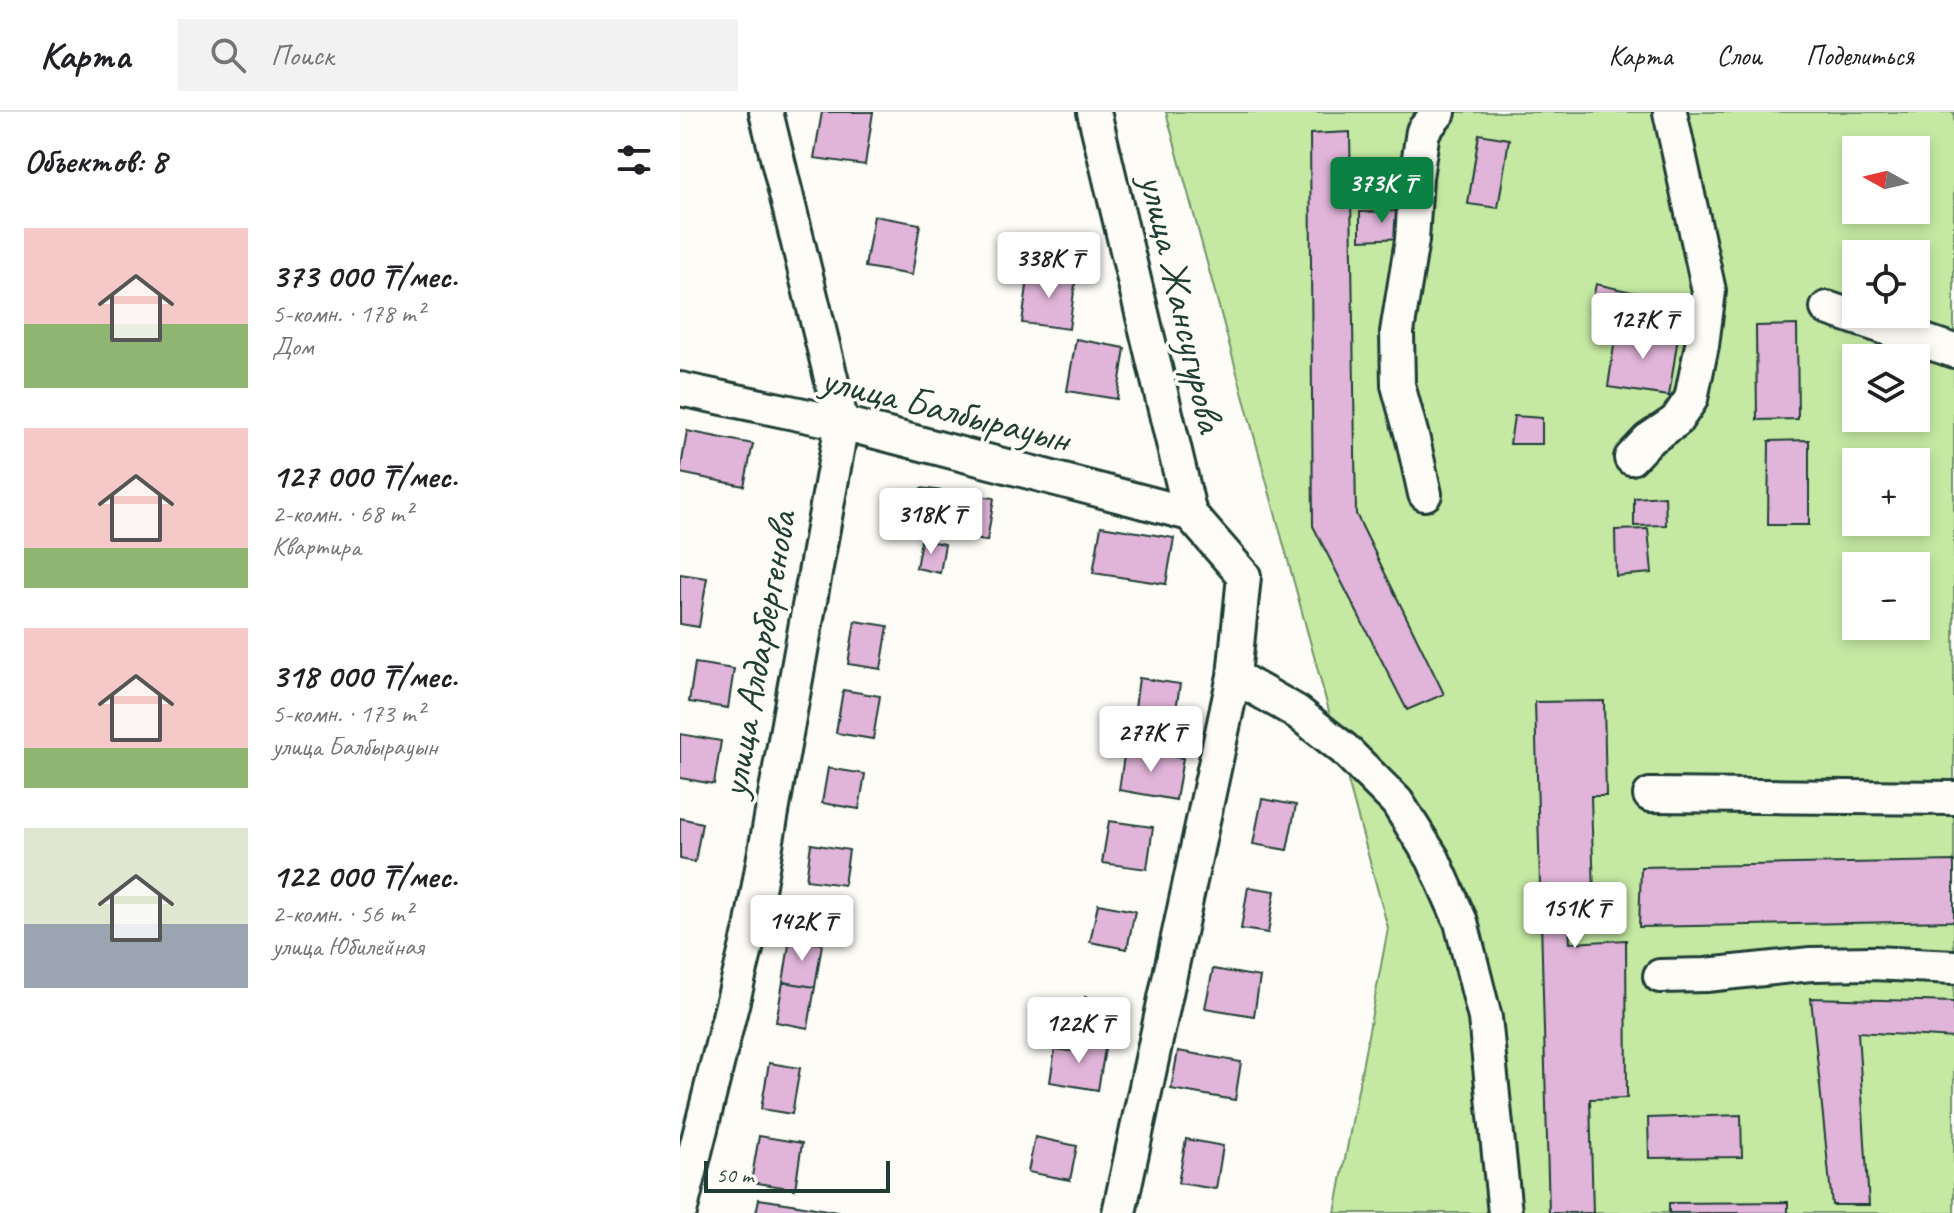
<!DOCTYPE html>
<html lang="ru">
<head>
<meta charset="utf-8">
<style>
  :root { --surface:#fff; --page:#f2f2f2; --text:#202124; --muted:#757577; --line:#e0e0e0; --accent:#0b8043 }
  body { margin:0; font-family:Caveat,sans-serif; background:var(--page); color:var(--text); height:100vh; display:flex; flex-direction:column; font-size:30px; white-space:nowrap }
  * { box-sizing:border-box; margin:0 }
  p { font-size:26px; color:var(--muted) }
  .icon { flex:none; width:44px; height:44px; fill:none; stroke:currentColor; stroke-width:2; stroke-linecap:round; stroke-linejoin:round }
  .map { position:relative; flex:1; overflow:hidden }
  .panel { display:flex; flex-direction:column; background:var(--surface); width:680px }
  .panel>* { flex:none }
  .needle { width:52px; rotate:278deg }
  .buttons { position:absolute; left:1162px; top:24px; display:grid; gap:16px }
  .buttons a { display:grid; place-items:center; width:88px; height:88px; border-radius:0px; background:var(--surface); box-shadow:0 4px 12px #0003; font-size:40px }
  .scale { position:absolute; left:24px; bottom:20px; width:186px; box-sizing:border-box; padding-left:8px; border:4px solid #1f3d34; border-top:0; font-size:22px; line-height:28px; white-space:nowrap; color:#1f3d34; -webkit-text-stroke:6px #fdfcf7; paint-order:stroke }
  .price { position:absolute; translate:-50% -68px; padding:0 18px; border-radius:8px; background:#fff; color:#222; font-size:26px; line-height:52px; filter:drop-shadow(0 2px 4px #0008) }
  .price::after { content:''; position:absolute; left:50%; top:48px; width:24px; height:18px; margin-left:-12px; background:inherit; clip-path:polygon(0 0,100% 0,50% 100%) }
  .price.current { background:var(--accent); color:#fff }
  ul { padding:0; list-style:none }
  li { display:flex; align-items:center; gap:24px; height:200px; padding:0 24px }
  li span { display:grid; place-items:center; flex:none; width:224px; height:160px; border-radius:0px; color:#555 }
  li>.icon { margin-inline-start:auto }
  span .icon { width:96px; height:96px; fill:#fffc; stroke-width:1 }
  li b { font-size:34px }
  h2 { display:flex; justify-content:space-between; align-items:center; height:96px; padding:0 24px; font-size:34px }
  header { display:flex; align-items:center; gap:48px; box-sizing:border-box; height:112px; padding:0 40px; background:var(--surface); border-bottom:2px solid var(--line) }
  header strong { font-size:38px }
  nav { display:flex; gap:44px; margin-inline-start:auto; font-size:28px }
  .search { width:560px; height:72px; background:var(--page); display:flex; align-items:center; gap:20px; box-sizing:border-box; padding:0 28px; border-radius:0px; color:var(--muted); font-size:30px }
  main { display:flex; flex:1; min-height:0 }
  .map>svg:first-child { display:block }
  .green { fill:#c5e9a3; stroke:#72936c; stroke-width:2; fill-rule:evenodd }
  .building { fill:#e1b5d9; stroke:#1f3d34; stroke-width:2 }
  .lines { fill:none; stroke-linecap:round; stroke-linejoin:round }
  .minor-casing { stroke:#1f3d34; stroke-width:38 }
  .minor { stroke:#fdfcf7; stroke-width:32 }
  .labels { text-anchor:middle; stroke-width:7; stroke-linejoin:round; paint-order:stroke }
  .street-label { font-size:40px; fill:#1f3d34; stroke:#fdfcf7 }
</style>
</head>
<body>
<header>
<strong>Карта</strong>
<div class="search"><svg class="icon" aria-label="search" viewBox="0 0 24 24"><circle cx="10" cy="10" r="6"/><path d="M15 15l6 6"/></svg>Поиск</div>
<nav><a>Карта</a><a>Слои</a><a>Поделиться</a></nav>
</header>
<main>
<section class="panel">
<h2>Объектов: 8<svg class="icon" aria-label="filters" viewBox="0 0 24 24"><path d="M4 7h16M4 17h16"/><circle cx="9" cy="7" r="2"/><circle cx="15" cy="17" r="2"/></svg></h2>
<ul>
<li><span style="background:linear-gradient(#f6c9c9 60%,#8fb573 0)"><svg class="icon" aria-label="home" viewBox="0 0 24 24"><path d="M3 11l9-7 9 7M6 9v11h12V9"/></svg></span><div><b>373 000 ₸/мес.</b><p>5-комн. · 178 m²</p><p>Дом</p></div></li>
<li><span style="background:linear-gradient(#f6c9c9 75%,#8fb573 0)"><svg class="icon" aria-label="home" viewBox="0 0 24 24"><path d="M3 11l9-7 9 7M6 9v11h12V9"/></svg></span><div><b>127 000 ₸/мес.</b><p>2-комн. · 68 m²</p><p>Квартира</p></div></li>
<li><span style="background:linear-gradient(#f6c9c9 75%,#8fb573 0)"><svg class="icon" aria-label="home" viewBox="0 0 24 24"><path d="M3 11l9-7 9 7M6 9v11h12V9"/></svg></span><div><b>318 000 ₸/мес.</b><p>5-комн. · 173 m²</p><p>улица Балбырауын</p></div></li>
<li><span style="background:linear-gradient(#dfe7d0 60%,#9aa5b1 0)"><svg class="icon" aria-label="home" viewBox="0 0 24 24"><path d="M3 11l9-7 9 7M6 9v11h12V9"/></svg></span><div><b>122 000 ₸/мес.</b><p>2-комн. · 56 m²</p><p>улица Юбилейная</p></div></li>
</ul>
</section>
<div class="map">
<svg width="1274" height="1101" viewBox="0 0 1274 1101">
  <rect width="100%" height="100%" fill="#fdfcf7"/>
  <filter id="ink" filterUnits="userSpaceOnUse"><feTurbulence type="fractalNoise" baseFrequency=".0125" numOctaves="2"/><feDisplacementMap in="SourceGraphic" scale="16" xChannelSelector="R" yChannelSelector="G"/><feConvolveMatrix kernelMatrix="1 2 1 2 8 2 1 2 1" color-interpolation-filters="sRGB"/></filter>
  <g filter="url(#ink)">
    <path class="green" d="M486 0H1274V1101H655L708 816ZM1176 38H1236V98H1176ZM1176 142H1236V202H1176ZM1176 246H1236V306H1176ZM1176 350H1236V410H1176ZM1176 454H1236V514H1176Z"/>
    <path class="building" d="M142 0H193L185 53 134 46Z
      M670 20 676 402 764 582 727 598 633 414 630 22Z
      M799 22 829 27 818 96 788 92Z
      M724 99 723 126 680 128V100Z
      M194 104 240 112 232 163 185 155Z
      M349 159 396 165 389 217 342 211Z
      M916 172 1010 193 1004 221 910 201Z
      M937 213 998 225 989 284 928 275Z
      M1117 213 1118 307 1077 308 1076 214Z
      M396 227 445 236 437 287 387 279Z
      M834 304 862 306V332H830Z
      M7 319 73 332 64 374 0 361Z
      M1129 328V413H1088L1089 329Z
      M241 376 278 381 272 424 235 418Z
      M278 381 314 386 307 429 272 424Z
      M985 384 986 413 954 414V386Z
      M421 414 494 426 486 472 413 461Z
      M968 417 972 461 936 464 935 418Z
      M241 428 265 432 260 461 236 456Z
      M0 462 27 466 19 515 0 512Z
      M175 509 208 514 201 557 168 552Z
      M15 551 54 557 48 596 9 590Z
      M459 566 500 572 493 617 453 611Z
      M163 578 200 584 193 627 156 621Z
      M924 589 926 684H911L915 816 889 815 890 831 946 828 947 986 910 987 913 1101H869L855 590Z
      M0 622 41 629 34 672 0 666Z
      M445 637 503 646 496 688 439 678Z
      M148 656 185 662 179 697 142 691Z
      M582 687 616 693 607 738 573 732Z
      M0 706 22 711 15 750 0 747Z
      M429 709 473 715 467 757 422 751Z
      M131 732 169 738 164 773 126 768Z
      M1274 749V809L959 815 961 755Z
      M568 775 595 779 588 821 561 817Z
      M418 792 455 799 447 837 410 830Z
      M110 827 142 832 135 875 103 870Z
      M533 857 580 865 574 904 525 896Z
      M103 870 135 875 128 916 96 910Z
      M405 885 432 889 426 931 399 927Z
      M1131 886 1274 890V926L1178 920 1189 1093H1152Z
      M399 927 426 931 418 978 370 970 375 937 397 940Z
      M498 939 561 950 555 988 491 977Z
      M89 951 120 956 112 1002 81 997Z
      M1061 1003 1062 1045 969 1046 968 1006Z
      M79 1024 122 1031 115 1077 71 1070Z
      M355 1025 397 1034 390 1068 348 1060Z
      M506 1027 543 1034 536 1077 498 1071Z
      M79 1087 118 1093 163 1101H76Z
      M1108 1090V1101H989V1091Z"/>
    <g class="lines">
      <defs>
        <path id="minor" d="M414 0 510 402 564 464 554 564 439 1101
          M1147 196 1274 239
          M0 277 162 311 510 402
          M951 346 968 328 996 309 1011 287 1022 233 1029 179 990 0
          M745 382 733 328 718 273 717 220 732 128 736 65 743 19 759 0
          M554 564 617 600 664 637 717 690 753 747 781 810 805 906 825 1101
          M970 683 1274 686
          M980 864 1026 863 1131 852 1193 851 1274 855
          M0 1100 71 817 162 311 86 0"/>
      </defs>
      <use href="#minor" class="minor-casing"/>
      <use href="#minor" class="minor"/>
    </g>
  </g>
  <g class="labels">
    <g class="street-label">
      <text transform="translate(503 191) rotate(77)" y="14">улица Жансугурова</text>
      <text transform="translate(266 296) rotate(14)" y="14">улица Балбырауын</text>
      <text transform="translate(77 542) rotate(-80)" y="14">улица Алдарбергенова</text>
    </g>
  </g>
</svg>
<div class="buttons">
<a><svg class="needle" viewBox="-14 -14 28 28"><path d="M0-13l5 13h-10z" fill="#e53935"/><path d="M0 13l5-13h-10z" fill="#757577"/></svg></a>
<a><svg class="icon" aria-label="locate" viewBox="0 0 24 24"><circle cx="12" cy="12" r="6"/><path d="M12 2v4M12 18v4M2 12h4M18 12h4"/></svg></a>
<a><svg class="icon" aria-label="layers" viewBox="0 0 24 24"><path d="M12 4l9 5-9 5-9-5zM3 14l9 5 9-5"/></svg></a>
<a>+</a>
<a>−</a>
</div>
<div class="scale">50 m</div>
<b class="price current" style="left:702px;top:113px">373K ₸</b>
<b class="price" style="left:369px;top:188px">338K ₸</b>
<b class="price" style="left:963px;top:249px">127K ₸</b>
<b class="price" style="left:251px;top:444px">318K ₸</b>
<b class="price" style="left:471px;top:662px">277K ₸</b>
<b class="price" style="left:895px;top:838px">151K ₸</b>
<b class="price" style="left:122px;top:851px">142K ₸</b>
<b class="price" style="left:399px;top:953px">122K ₸</b>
</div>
</main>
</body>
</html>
